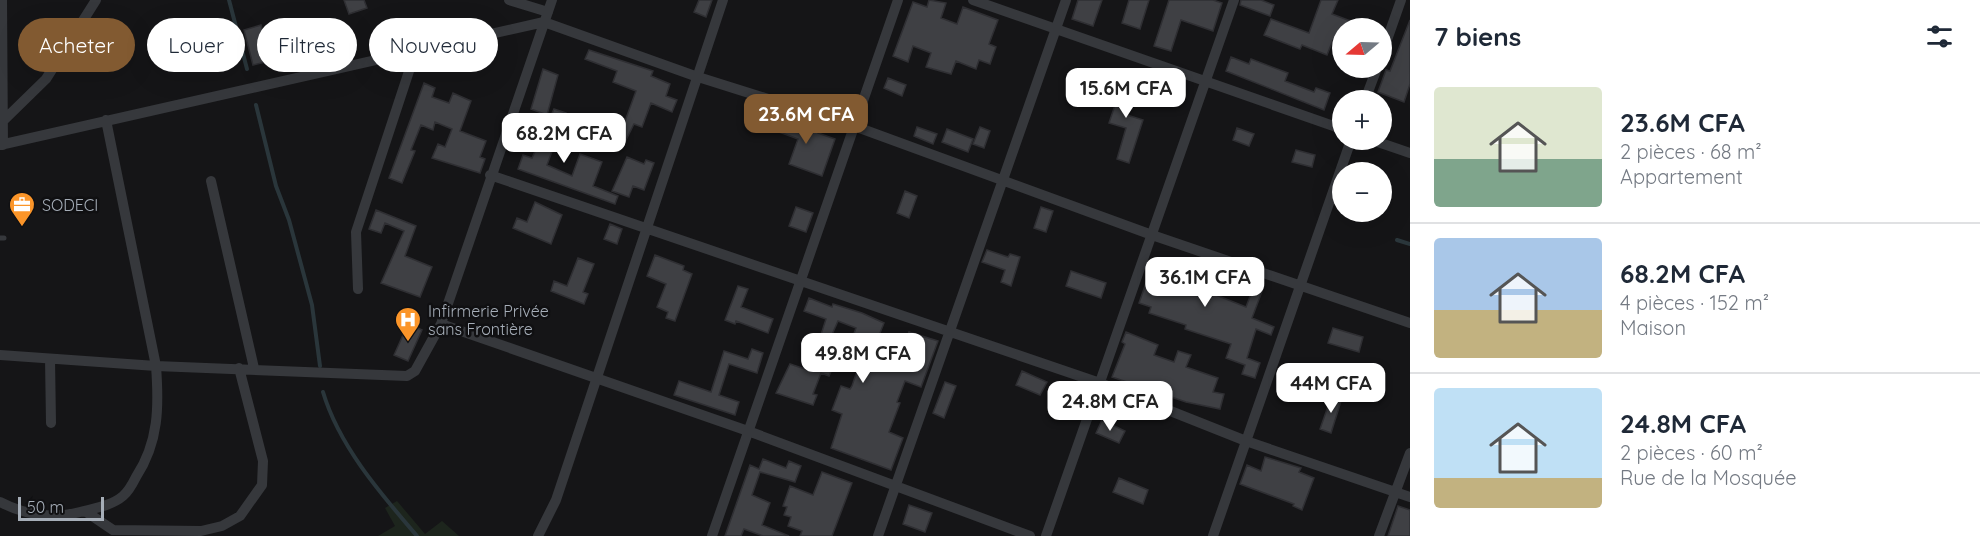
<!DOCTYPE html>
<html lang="fr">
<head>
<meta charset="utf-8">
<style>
  :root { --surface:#fff; --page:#f6f6f7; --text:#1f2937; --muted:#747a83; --line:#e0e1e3; --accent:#825a31 }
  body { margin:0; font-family:Quicksand,sans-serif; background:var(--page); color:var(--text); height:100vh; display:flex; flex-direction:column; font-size:22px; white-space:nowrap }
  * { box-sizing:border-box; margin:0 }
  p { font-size:20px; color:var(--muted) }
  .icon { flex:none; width:33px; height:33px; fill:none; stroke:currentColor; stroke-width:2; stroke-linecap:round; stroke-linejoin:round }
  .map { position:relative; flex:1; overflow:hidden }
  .panel { display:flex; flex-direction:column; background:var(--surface); width:570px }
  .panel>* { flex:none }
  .top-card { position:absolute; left:18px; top:18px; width:570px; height:54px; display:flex; gap:12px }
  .needle { width:39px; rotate:251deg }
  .tools { position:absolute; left:1332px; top:18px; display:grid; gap:12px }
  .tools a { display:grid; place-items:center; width:60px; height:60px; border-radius:50%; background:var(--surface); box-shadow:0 6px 24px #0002; font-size:30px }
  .scale { position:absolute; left:18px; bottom:15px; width:86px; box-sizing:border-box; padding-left:6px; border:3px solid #a6aeb8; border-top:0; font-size:16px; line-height:21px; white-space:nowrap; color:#a6aeb8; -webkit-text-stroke:4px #101012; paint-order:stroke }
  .price { position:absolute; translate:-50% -51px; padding:0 14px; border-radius:12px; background:#fff; color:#222; font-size:20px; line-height:39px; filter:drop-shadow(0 2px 3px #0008) }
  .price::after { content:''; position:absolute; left:50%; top:36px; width:18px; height:14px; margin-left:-9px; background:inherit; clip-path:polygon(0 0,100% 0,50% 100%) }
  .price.current { background:var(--accent); color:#fff }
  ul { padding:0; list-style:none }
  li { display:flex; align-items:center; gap:18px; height:150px; padding:0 24px }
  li+li { border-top:2px solid var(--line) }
  li span { display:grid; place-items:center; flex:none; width:168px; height:120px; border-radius:6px; color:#555 }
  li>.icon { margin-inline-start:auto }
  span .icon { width:72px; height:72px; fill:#fffc; stroke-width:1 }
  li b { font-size:26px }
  h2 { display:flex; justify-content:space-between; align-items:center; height:72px; padding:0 24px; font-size:26px }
  .chip { padding:0 21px; border-radius:27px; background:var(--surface); box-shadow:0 6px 24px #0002; font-size:21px; line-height:54px }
  .chip.current { background:var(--accent); color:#fff }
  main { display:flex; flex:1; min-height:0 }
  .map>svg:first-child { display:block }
  .green { fill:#1d251d }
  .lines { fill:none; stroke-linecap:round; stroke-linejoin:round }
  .stream { stroke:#2a363b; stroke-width:4 }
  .building { fill:#3f4044; stroke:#2f2f33; stroke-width:1.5 }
  .service { stroke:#36383c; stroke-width:5 }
  .minor { stroke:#36383c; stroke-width:10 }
  .labels { text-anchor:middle; stroke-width:5; stroke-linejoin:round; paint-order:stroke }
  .poi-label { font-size:16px; fill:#a6aeb8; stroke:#101012; text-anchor:start }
</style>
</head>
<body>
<main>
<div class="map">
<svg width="1410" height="536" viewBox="0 0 1410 536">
  <rect width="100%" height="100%" fill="#151517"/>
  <path class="green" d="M397 501 425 534 442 521 459 536H378L395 526 385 508Z"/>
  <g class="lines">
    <path class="stream" d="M229 0 247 69
      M256 105 276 186 289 220 312 305 320 366
      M1397 240 1410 244
      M323 392C339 446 381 494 417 536"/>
  </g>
  <path class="building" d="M344 0H364L367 8 349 14Z
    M699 0H712L706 17 694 12Z
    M929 0 946 3 941 18 957 24 963 7 998 20 989 44 996 47 990 64 979 60 976 69 956 61 951 74 926 67 931 53 913 46 908 62 893 56 913 2 927 7Z
    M1078 0H1102L1093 26 1072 19Z
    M1129 0H1149L1140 29 1122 23Z
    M1169 0H1213L1222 3 1213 31 1181 20 1171 51 1154 46Z
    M1241 0H1261L1274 5 1270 16 1240 5Z
    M1321 0H1338L1332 14 1369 28H1342V43L1333 40 1327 55 1302 45 1300 49 1264 35 1271 19 1309 33Z
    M1410 20V84L1404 102 1378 92 1386 70 1390 71Z
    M261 25 270 61 253 65 244 30Z
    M589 50 653 71 651 76 670 84 666 96 677 100 672 112 651 103 642 127 634 124 624 144 618 141 621 132 598 123 601 115 624 124 636 91 613 82 617 71 585 59Z
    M1231 57 1249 64 1251 59 1288 73 1285 81 1314 92 1316 88 1330 93 1324 110 1226 71Z
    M543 69 558 75 547 115 531 109Z
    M1125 75 1138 79 1127 115 1143 120 1129 163 1117 159 1126 128 1109 123Z
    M888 78 906 85 902 96 884 88Z
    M424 83 435 88 432 97 449 103 453 93 471 101 460 131 486 141 480 157 485 159 480 173 432 158 438 144 445 147 452 129 435 122 433 130 421 125 411 150 415 151 402 183 389 178Z
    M554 109 566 113 547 165 572 176 580 154 602 162 593 186 618 196 615 204 518 169 523 155 532 158Z
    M776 115 819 130 818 133 835 139 822 176 789 164 798 139 771 129Z
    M582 121 594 126 588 140 576 135Z
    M917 127 937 134 933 144 914 136Z
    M980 127 990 131 984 148 973 144Z
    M1237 128 1254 134 1249 146 1233 140Z
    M947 129 973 139 968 152 942 142Z
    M1296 150 1315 155 1312 167 1292 162Z
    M627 157 644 164 646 160 654 163 644 190 633 186 629 197 612 191Z
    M905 191 917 196 909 218 897 213Z
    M535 202 562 215 551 244 513 228 517 218 527 222Z
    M796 207 813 213 806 232 789 226Z
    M1041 207 1053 211 1046 232 1034 228Z
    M376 210 416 226 405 256 432 267 420 297 381 283 404 231 385 223 381 233 369 229Z
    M610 224 622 229 617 244 604 239Z
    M987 250 1008 257 1010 254 1020 257 1011 286 1001 282 1005 270 982 262Z
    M655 255 684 266 683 270 692 274 675 321 666 318 668 312 657 307 666 284 647 276Z
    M578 258 594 264 583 292 588 294 584 304 551 291 554 281 567 286Z
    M1189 258 1221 269 1211 293 1246 307 1255 283 1264 286 1252 318 1274 327 1271 335 1256 329 1247 358 1260 363 1255 378 1242 374 1245 365 1226 358 1231 344 1185 329 1186 325 1149 313 1151 307 1139 303 1153 263 1184 274Z
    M1071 271 1106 283 1101 298 1066 286Z
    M738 286 748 289 741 307 773 319 768 333 736 321 735 324 725 320Z
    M809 298 832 307 833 304 862 313 884 323 876 343 901 353 909 332 938 341 921 387 905 381 897 402 900 403 889 432 903 438 891 470 831 448 842 414 832 410 841 386 850 389 852 386 863 353 849 347 856 328 838 321 820 362 833 367 829 376 821 373 813 394 817 395 813 405 776 393 790 364 808 370 819 341 826 319 804 311Z
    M408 324 422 330 408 361 394 355Z
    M1333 328 1363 337 1359 352 1328 343Z
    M1126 332 1158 345 1154 355 1174 362 1178 351 1191 355 1186 367 1218 378 1213 392 1224 394 1220 409 1186 402 1112 377 1125 344 1122 342Z
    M752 349 763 353 757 373 729 364 719 395 739 402 735 415 674 395 679 381 711 392 724 351 748 359Z
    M1022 371 1047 382 1040 395 1016 385Z
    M945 382 956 386 944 418 933 413Z
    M1332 395 1342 398 1331 433 1320 429Z
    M1102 420 1125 431 1119 443 1096 433Z
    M1265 457 1301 468 1299 472 1314 478 1302 510 1293 506 1294 504 1240 484 1247 465 1261 471Z
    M763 459 786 468 789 461 801 466 795 482 760 472 752 495 770 503 762 525 789 536H763L744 529 741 536H725L750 465 759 469Z
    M822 472 852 483 832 536H800L802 531 788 526 791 517 784 515 787 507 783 506 790 486 813 495Z
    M1119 478 1148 490 1143 504 1113 492Z
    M909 505 932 513 925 532 903 524Z
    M1398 506 1410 510V536H1388Z"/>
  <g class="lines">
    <path class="service" d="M0 238H4"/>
    <path class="minor" d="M2 0 3 145
      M509 0 548 12
      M973 0 1342 129
      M1382 54 1401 0
      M1365 100 1377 68
      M2 122 46 79 96 0
      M1372 140 1410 153
      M0 145 544 22 695 76 854 126 1152 235 1410 323
      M490 175 1100 383 1246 441 1410 497
      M211 181 254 368
      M358 289 356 232 416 50
      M441 324 748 431 1030 536
      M0 355 156 366 407 376 415 371 441 324 552 0
      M50 359 51 423
      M0 502C25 515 53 519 80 512 95 508 111 506 123 496 129 491 133 483 136 477 159 442 159 406 156 366L106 120
      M85 511 113 530 201 531 222 526 240 516 262 485 263 461 239 368
      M538 536 556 500 723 0
      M712 536 898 0
      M878 536 1066 0
      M1046 536 1234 0
      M1213 536 1351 140
      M1379 536 1410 453"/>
  </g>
  <defs>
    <symbol id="office-pin" viewBox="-11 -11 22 30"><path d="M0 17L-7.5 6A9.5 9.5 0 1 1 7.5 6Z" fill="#fb9529" stroke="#101012"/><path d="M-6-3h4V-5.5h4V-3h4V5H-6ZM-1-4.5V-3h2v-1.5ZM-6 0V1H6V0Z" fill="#fff"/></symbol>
    <symbol id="hospital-pin" viewBox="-11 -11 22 30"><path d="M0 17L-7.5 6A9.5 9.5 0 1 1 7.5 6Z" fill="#fb9529" stroke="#101012"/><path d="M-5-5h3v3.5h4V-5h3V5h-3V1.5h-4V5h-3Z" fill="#fff"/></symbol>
  </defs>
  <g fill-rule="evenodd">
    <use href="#office-pin" x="7" y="190" width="30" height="40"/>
    <use href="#hospital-pin" x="393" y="305" width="30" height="40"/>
  </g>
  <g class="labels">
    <g class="poi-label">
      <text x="42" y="211">SODECI</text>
      <text x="428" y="317">Infirmerie Privée<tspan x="428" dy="18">sans Frontière</tspan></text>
    </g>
  </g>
</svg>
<div class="tools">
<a><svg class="needle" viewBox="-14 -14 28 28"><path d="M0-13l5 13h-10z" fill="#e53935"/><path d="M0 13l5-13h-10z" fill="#747a83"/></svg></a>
<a>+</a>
<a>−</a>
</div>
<div class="scale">50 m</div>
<b class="price" style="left:1126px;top:119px">15.6M CFA</b>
<b class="price current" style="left:806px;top:145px">23.6M CFA</b>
<b class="price" style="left:564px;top:164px">68.2M CFA</b>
<b class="price" style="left:1205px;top:308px">36.1M CFA</b>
<b class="price" style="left:863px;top:384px">49.8M CFA</b>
<b class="price" style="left:1331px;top:414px">44M CFA</b>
<b class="price" style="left:1110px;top:432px">24.8M CFA</b>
<div class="top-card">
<a class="chip current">Acheter</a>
<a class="chip">Louer</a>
<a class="chip">Filtres</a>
<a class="chip">Nouveau</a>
</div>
</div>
<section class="panel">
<h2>7 biens<svg class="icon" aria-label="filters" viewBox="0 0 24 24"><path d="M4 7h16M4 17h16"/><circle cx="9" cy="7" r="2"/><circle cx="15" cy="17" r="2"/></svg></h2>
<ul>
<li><span style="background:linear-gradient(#dfe7d0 60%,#7fa58c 0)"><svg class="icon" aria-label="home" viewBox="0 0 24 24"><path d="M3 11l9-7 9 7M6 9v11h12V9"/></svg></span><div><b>23.6M CFA</b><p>2 pièces · 68 m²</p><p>Appartement</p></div></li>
<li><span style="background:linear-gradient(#a9c7e8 60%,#c2b280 0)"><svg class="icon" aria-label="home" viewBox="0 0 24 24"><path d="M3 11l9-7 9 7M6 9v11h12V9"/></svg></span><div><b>68.2M CFA</b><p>4 pièces · 152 m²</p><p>Maison</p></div></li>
<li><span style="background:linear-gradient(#bfe0f5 75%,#c2b280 0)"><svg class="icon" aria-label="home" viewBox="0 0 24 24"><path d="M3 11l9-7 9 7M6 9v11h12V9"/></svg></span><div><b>24.8M CFA</b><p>2 pièces · 60 m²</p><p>Rue de la Mosquée</p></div></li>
</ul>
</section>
</main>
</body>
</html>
